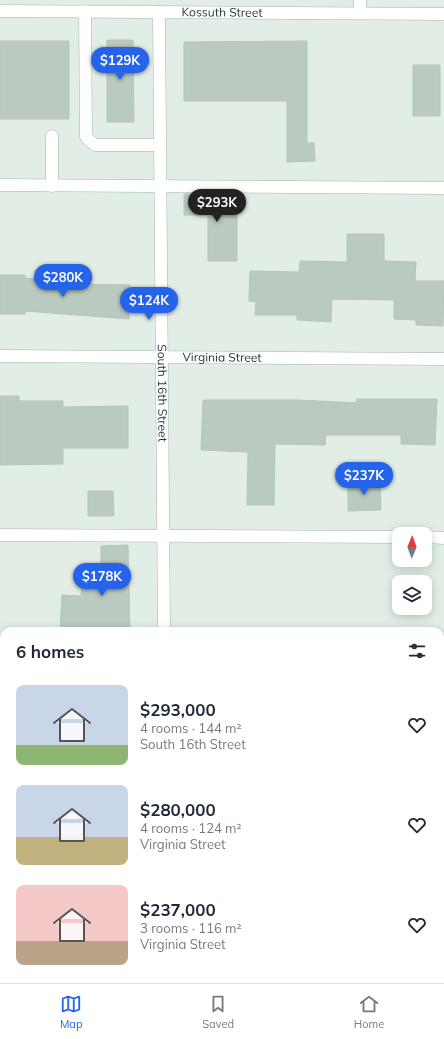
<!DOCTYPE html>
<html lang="en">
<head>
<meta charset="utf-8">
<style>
  :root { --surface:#fff; --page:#f2f2f3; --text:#1f2937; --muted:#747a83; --line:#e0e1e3; --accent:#2563eb }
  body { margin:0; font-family:Mulish,sans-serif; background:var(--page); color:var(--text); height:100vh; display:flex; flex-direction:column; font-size:15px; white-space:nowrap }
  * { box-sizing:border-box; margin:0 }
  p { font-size:13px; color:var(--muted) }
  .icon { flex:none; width:22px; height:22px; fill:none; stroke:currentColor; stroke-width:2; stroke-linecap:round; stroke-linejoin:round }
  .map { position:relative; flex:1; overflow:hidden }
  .drawer { position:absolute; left:0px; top:627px; width:444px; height:356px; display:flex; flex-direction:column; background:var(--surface); border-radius:12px 12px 0 0; box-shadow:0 2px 10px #0003 }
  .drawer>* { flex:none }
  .needle { width:26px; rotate:1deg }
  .tools { position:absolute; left:392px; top:527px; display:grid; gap:8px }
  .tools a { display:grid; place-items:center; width:40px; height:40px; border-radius:8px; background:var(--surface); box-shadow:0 2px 10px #0003; font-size:20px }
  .price { position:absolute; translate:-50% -34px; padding:0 9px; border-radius:14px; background:var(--accent); color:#fff; font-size:13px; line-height:26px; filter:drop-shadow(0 1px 2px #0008) }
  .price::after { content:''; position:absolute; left:50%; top:24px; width:12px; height:9px; margin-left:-6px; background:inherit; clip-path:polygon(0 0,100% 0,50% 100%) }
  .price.active { background:#222; color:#fff }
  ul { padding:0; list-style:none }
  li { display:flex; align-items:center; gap:12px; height:100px; padding:0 16px }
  li span { display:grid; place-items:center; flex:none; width:112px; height:80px; border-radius:8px; color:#555 }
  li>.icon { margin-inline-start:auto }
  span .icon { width:48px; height:48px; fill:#fffc; stroke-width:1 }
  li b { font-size:17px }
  h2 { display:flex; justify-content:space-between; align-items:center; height:48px; padding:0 16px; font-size:17px }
  .tabs { display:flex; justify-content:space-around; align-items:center; height:56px; border-top:1px solid var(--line); background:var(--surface); font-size:11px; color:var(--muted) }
  .tabs a { display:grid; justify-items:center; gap:2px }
  .tabs .active { color:var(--accent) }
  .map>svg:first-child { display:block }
  .building { fill:#bacac1; stroke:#b4c6bc }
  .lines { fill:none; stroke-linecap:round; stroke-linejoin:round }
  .minor-casing { stroke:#a4b5ac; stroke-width:13 }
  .minor { stroke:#fff; stroke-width:12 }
  .labels { text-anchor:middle; stroke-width:3; stroke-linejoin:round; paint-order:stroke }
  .street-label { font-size:12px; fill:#213e31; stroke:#f3f9f5 }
</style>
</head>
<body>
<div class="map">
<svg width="444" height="983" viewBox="0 0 444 983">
  <rect width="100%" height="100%" fill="#e2ede6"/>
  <path class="building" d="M107 40H133L134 122H107Z
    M0 41H69V119H0Z
    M307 41V143H314L315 161 287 162V101H184V42Z
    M413 65H440V116H413Z
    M184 194H237V261H208V215H184Z
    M347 234H384V261L416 262 415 281H444L443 326 416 325V320L394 319V300L332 299 331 322 297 320V315H255L256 302 249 301 250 271 299 272 300 261 347 262Z
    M0 275H25V278L74 281 73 284 130 285 129 319 25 311V314H0Z
    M0 396H19V401H63V407L128 406V448H63V464L0 465Z
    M357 399H437L435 445 401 444V435H326L325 445 275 444 274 505H247L248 452 201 450 203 400H298L357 403Z
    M380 481 381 510 348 511V482Z
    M88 491H113L114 516H88Z
    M128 545 130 631H60L62 595 81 596 82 582 101 583V546Z"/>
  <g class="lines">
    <defs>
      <g id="minor">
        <path d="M360 0V13"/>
        <path id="s1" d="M0 11 444 14"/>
        <path d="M85 11 86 137 95 145H159"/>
        <path id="s2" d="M159 12 164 631"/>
        <path d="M52 136V186"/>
        <path d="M0 185 444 188"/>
        <path id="s3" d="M0 356 444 359"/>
        <path d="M0 535 399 537"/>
        <path d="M425 537 444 538"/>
        <path d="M0 706H4"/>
        <path d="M440 709H444"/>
        <path d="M0 878H4"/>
        <path d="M440 878H444"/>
        <path d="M168 979V983"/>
      </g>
    </defs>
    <use href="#minor" class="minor-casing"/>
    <use href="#minor" class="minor"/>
  </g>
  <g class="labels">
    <g class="street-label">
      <text dy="4" stroke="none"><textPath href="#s1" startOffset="222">Kossuth Street</textPath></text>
      <text dy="4" stroke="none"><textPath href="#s3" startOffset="222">Virginia Street</textPath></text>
      <text dy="4" stroke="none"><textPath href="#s2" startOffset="381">South 16th Street</textPath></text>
    </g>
  </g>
</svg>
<div class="tools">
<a><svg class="needle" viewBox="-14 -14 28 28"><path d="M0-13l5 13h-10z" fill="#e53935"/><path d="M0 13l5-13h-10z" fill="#747a83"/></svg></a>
<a><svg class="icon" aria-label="layers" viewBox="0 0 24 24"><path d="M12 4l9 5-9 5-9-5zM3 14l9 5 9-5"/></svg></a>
</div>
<b class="price" style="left:120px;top:81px">$129K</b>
<b class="price active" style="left:217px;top:223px">$293K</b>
<b class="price" style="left:63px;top:298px">$280K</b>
<b class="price" style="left:149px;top:321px">$124K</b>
<b class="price" style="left:364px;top:496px">$237K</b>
<b class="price" style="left:102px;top:597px">$178K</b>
<section class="drawer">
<h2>6 homes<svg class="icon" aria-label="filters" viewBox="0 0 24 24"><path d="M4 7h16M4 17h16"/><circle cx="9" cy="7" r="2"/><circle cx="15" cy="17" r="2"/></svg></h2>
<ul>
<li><span style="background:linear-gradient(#c9d6e8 75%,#8fb573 0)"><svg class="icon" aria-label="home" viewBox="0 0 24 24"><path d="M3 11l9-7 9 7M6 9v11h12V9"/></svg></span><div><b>$293,000</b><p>4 rooms · 144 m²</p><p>South 16th Street</p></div><svg class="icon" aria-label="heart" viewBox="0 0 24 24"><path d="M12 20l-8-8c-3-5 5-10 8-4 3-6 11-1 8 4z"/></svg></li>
<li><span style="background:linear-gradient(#c9d6e8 65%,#c2b280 0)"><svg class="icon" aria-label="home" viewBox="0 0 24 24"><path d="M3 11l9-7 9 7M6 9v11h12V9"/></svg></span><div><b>$280,000</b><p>4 rooms · 124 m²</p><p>Virginia Street</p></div><svg class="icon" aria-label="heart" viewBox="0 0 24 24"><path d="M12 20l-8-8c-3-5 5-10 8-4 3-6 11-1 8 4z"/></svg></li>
<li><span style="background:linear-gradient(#f6c9c9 70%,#b9a48a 0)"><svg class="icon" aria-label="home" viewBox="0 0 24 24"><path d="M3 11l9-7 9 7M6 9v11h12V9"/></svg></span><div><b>$237,000</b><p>3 rooms · 116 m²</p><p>Virginia Street</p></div><svg class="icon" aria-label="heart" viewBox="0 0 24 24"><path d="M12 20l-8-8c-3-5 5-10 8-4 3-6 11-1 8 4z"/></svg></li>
</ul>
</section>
</div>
<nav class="tabs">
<a class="active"><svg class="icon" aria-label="map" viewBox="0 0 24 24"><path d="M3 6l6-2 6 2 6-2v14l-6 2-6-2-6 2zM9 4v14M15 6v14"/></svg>Map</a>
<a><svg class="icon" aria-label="saved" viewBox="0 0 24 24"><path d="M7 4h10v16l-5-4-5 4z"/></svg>Saved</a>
<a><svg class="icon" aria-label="home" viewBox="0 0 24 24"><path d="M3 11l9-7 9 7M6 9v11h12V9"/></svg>Home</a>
</nav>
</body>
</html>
